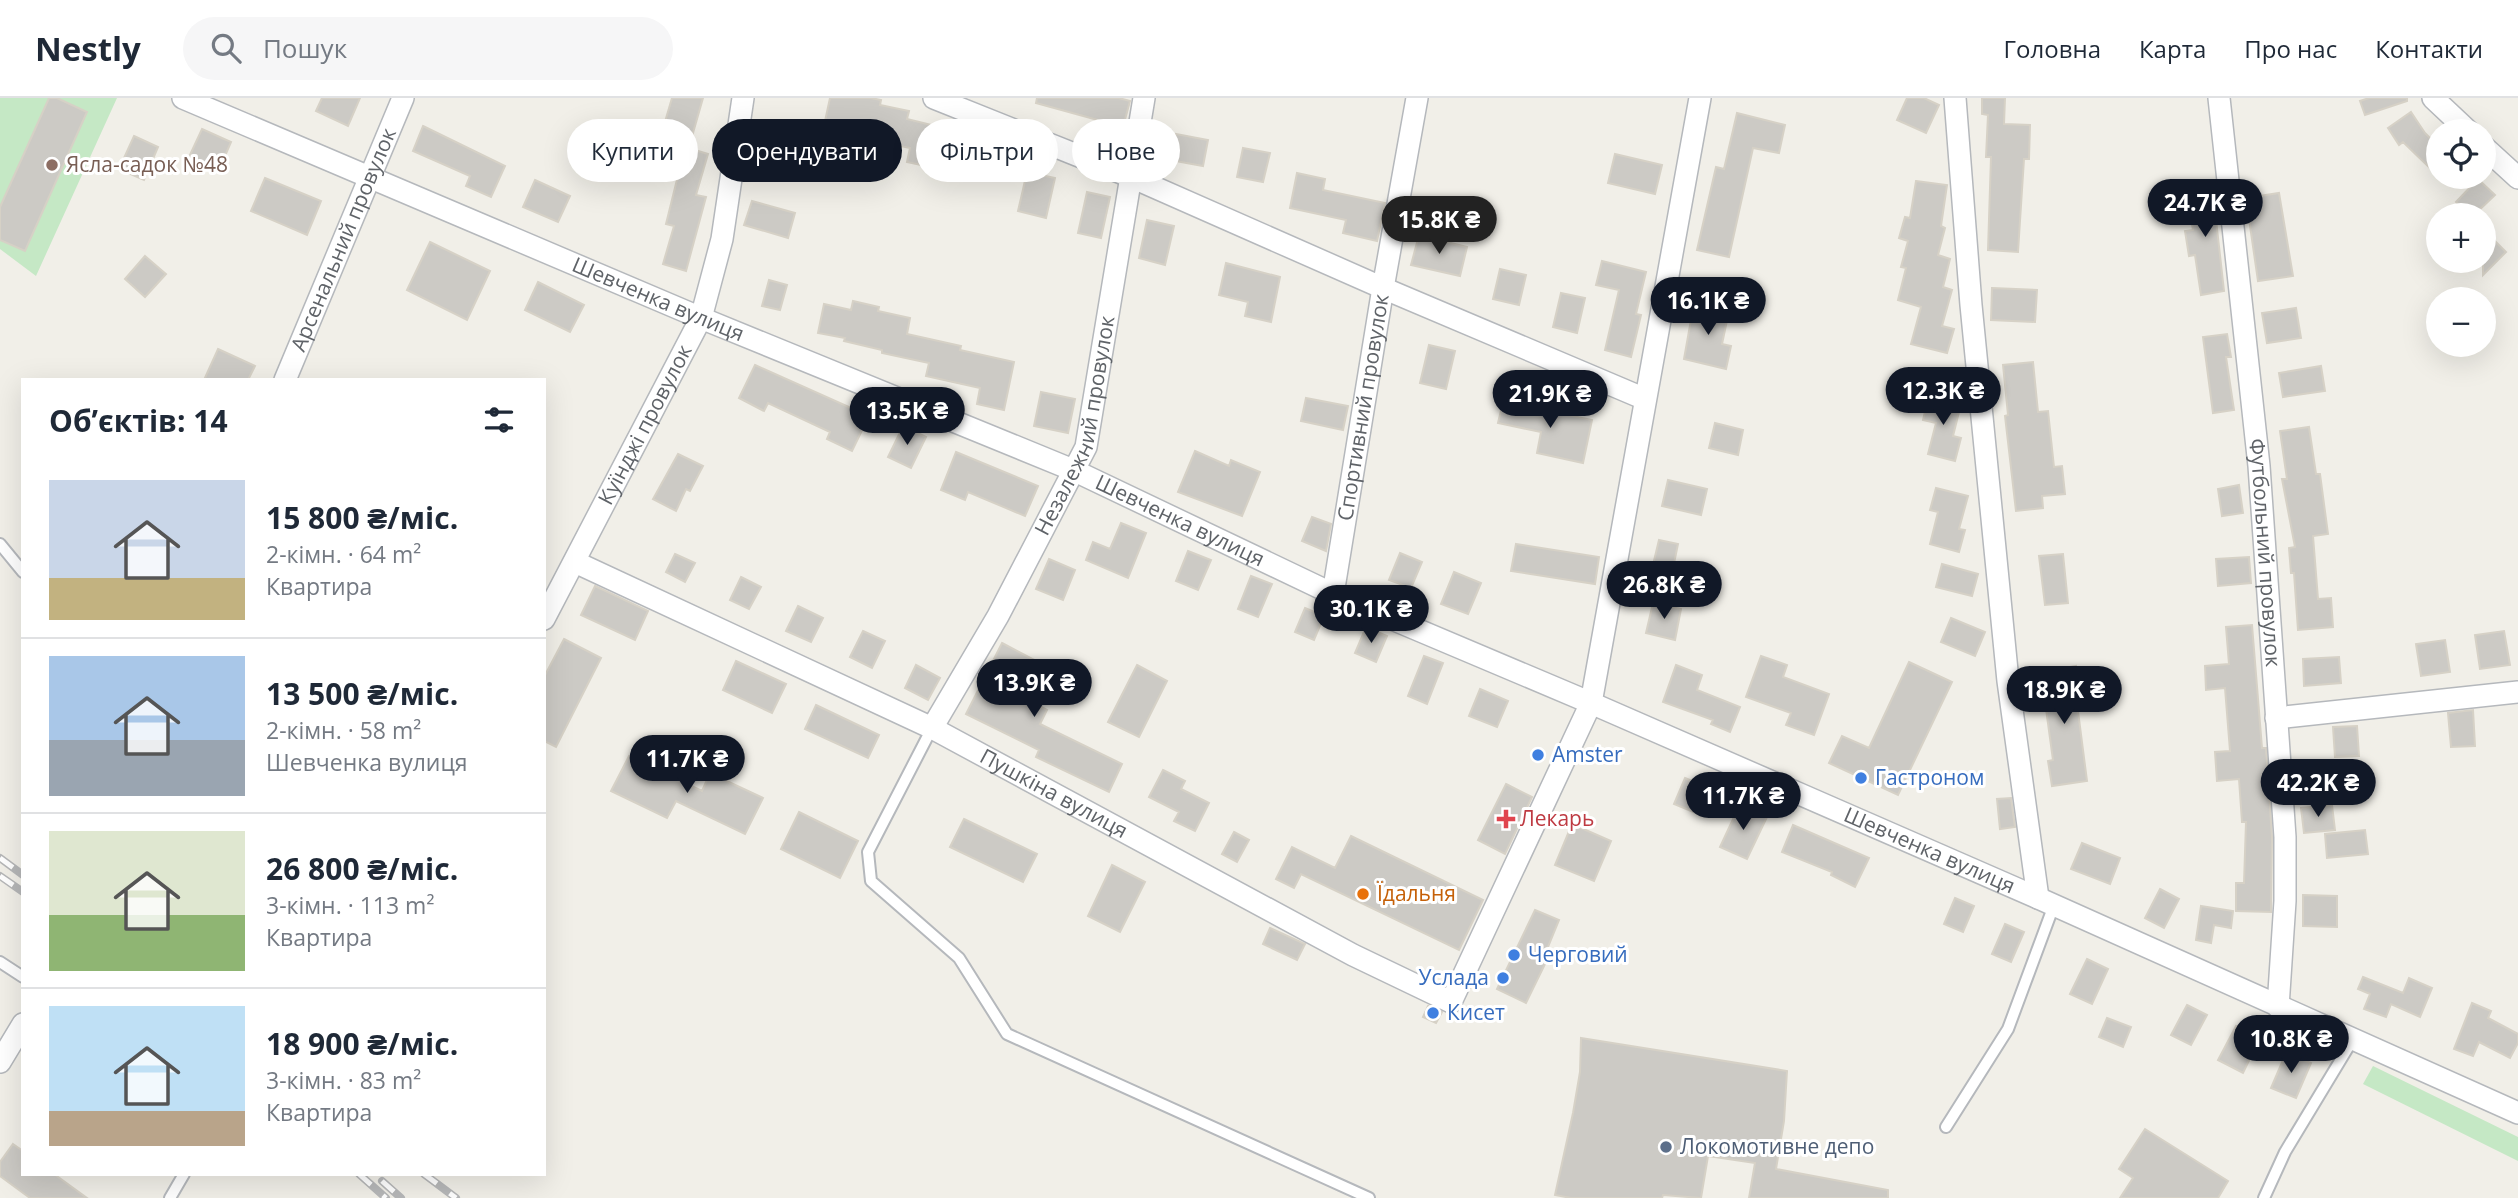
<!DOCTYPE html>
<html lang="uk">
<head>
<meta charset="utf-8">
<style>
  :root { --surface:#fff; --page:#f6f6f7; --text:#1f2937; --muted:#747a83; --line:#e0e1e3; --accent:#111827 }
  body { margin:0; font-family:"Open Sans",sans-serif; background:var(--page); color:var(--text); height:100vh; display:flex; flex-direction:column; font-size:26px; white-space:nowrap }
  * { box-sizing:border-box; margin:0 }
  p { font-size:23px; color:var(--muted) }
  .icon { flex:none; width:38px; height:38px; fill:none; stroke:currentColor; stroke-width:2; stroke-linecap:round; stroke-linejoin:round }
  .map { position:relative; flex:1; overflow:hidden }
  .drawer { position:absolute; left:21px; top:280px; width:525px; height:798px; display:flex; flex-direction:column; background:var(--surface); border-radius:0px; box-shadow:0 7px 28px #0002 }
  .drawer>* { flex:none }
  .banner { position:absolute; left:567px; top:21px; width:665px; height:63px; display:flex; gap:14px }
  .controls { position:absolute; left:2426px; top:21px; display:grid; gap:14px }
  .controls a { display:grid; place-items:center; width:70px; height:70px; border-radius:50%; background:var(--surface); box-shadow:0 7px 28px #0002; font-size:35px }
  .price { position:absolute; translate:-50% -60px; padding:0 16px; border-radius:24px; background:var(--accent); color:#fff; font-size:23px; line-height:46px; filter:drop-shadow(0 2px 4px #0008) }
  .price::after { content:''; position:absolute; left:50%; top:42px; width:21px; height:16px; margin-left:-10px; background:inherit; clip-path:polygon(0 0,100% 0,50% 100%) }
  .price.selected { background:#222; color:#fff }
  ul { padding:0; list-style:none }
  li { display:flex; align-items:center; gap:21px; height:175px; padding:0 28px }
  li+li { border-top:2px solid var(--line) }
  li span { display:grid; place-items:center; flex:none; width:196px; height:140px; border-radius:0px; color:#555 }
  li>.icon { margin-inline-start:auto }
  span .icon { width:84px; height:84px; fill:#fffc; stroke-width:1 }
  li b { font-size:30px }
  h2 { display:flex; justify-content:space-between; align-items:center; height:84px; padding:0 28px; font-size:30px }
  .chip { padding:0 24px; border-radius:32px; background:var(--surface); box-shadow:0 7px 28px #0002; font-size:24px; line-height:63px }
  .chip.selected { background:var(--accent); color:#fff }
  header { display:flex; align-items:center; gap:42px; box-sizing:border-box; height:98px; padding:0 35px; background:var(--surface); border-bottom:2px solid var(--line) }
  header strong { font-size:33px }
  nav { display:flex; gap:38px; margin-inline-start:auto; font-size:24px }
  .search { width:490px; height:63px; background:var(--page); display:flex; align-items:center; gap:18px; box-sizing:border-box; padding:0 24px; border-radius:38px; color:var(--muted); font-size:26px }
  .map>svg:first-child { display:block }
  .green { fill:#c5e8c5 }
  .building { fill:#cccac5; stroke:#d6d1c6; stroke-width:2 }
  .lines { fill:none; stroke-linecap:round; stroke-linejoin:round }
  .service-casing { stroke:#b5b8bc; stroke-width:14 }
  .minor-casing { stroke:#b5b8bc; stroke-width:24 }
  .service { stroke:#fff; stroke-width:10 }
  .minor { stroke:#fff; stroke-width:21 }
  .rail-casing { stroke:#b6b7b8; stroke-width:8 }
  .rail { stroke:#fff; stroke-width:5; stroke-dasharray:16; stroke-linecap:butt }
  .education-dot { fill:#8d6e63; stroke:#fff; stroke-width:2.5 }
  .shop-dot { fill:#3f7fe0; stroke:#fff; stroke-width:2.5 }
  .health-dot { fill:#e0444e; stroke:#fff; stroke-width:2.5 }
  .food-dot { fill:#e8710a; stroke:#fff; stroke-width:2.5 }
  .service-dot { fill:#5c6f8a; stroke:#fff; stroke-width:2.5 }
  .labels { text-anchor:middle; stroke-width:6; stroke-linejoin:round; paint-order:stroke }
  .education-label { font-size:21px; fill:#785e54; stroke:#fff; text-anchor:start }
  .street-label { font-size:21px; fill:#5f6368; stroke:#fff }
  .shop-label { font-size:21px; fill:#366cbe; stroke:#fff; text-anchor:start }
  .health-label { font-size:21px; fill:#be3a42; stroke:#fff; text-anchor:start }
  .food-label { font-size:21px; fill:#c56008; stroke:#fff; text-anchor:start }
  .service-label { font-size:21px; fill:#4e5e75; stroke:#fff; text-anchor:start }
</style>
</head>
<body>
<header>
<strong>Nestly</strong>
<div class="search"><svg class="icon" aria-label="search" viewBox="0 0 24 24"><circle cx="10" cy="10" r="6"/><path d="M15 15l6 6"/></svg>Пошук</div>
<nav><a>Головна</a><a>Карта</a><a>Про нас</a><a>Контакти</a></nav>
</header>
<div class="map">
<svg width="2518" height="1100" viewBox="0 0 2518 1100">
  <rect width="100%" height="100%" fill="#f1efe8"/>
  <path class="green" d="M0 0H117L36 178 0 151Z
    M2373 968 2518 1039V1063L2363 986Z"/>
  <path class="building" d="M49 0H57L87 14 25 153 0 142V109Z
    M322 0H360L348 28 316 13Z
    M672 0H703L691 42 662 34Z
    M830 0H871L881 2 880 7 909 13 907 21 968 36 961 71 927 64 926 68 907 64 910 50 877 43 878 38 850 31 847 42 822 37Z
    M1037 0H1119L1130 3 1123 29 1036 5Z
    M1907 0H1924L1939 7 1926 35 1897 22Z
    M1982 0H2005L2004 26 2030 27 2029 61H2024L2018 154 1988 152 1991 59H1986L1988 17 1982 16Z
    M2369 0H2407V3L2365 17 2360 3Z
    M2411 14 2425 35 2438 48V78L2403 44 2399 47 2388 30Z
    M1737 15 1785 27 1779 55 1753 50 1729 159 1697 152 1716 69 1724 71Z
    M423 28 505 68 491 99 466 88 470 78 413 53Z
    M202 31 231 44 219 72 189 59Z
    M1176 36 1208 42 1203 68 1170 62Z
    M134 38 158 49 144 82 119 71Z
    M685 49 708 56 696 97 706 99 686 173 663 166 674 128 666 126Z
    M1243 50 1270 55 1263 84 1237 79Z
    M1615 56 1662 67 1655 96 1608 85Z
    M1027 74 1055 80 1046 120 1018 113Z
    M1297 75 1325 81 1323 92 1385 105 1377 143 1343 135 1346 122 1290 110Z
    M265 80 321 103 307 137 251 113Z
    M2478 81 2495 97 2474 117H2470L2456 104Z
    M535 82 570 98 558 124 523 109Z
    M1916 83 1947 87 1941 128 1945 130 1938 157 1950 161 1943 189 1952 192 1942 228 1954 231 1947 255 1911 246 1921 209 1898 202 1906 170 1901 169 1908 143 1899 140 1905 119 1910 120Z
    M2212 86 2224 193 2201 197 2195 157 2189 158 2185 133 2193 132 2186 90Z
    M1087 94 1110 99 1101 140 1078 135Z
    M2279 95 2293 178 2258 183 2246 100Z
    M752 103 795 115 788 140 744 127Z
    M1147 122 1174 128 1165 167 1139 160Z
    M2483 131 2506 154 2483 177Z
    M1419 137 1467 149 1460 178 1411 167Z
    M430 144 490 173 467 222 407 192Z
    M145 158 166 176 145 199 125 181Z
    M1602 163 1646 174 1636 216 1641 217 1631 259 1605 252 1619 192 1596 187Z
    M1226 165 1280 179 1271 224 1245 218 1248 204 1219 197Z
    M1500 171 1526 177 1519 207 1493 201Z
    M769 182 787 187 780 212 762 208Z
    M538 184 584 207 570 234 525 212Z
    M1992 190 2037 192 2035 224 1991 222Z
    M1561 195 1585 200 1577 235 1553 229Z
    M853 203 879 209 878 213 910 220 907 236 961 248 960 252 1014 264 1004 312 977 306 980 290 926 278 929 265 882 255V252L844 243 845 240 818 235 824 206 851 212Z
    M1694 205 1729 213 1722 246 1731 248 1726 271 1684 261Z
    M2296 210 2301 240 2267 245 2262 215Z
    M2227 236 2231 259H2226L2234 312 2213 315 2203 239Z
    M1429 247 1455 253 1446 291 1420 285Z
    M218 251 255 268 248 282H204Z
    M2033 264 2038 314 2048 313 2054 369 2062 368 2065 396 2042 398 2043 410 2016 413 2005 318 2008 317 2003 267Z
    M755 267 869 318 852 353 827 341 830 334 768 305 764 313 739 300Z
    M2321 268 2325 293 2283 299 2279 275Z
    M1041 294 1075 301 1068 335 1034 328Z
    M1929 297 1961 306 1953 338 1961 340 1955 363 1928 356 1936 325 1923 322Z
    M1306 300 1348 308 1343 332 1301 323Z
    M1504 300 1526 305 1525 308 1592 322 1583 365 1537 355 1541 334 1498 325Z
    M1715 325 1743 332 1738 357 1709 350Z
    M903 328 926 339 911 370 888 359Z
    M2309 329 2316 376H2320L2328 436 2313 438 2318 501 2331 500 2333 529 2298 532 2294 475H2291L2289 450 2295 449 2282 381H2287L2280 333Z
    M1195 353 1229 368 1231 362 1260 374 1242 418 1178 394Z
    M956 354 1038 388 1025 418 968 394 965 402 941 392Z
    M678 356 703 368 690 393 686 391 676 413 653 401Z
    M1668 382 1707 391 1701 417 1662 408Z
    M2239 387 2243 415 2222 418 2218 391Z
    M1936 390 1968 398 1959 431 1965 432 1959 454 1930 446 1938 414 1930 412Z
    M1312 419 1331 426 1326 453 1302 443Z
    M1121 425 1146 435 1128 480 1086 462 1093 444 1110 451Z
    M1659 442 1678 446 1672 475 1652 471Z
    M1516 446 1599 459 1595 486 1511 473Z
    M1188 453 1211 462 1198 492 1176 483Z
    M1400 455 1422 464 1411 490 1389 482Z
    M675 456 695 465 685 484 666 474Z
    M2063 456 2068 505 2045 507 2039 458Z
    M2249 459 2251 485 2218 488 2216 461Z
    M1049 461 1075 472 1063 502 1036 491Z
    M1942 466 1978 476 1972 498 1936 489Z
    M1454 474 1481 485 1468 516 1441 506Z
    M1251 478 1272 486 1258 519 1238 511Z
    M741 479 761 489 749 511 730 502Z
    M595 488 648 513 635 542 581 517Z
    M1653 505 1681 511 1675 542 1646 535Z
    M798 508 823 520 811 544 786 533Z
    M1305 510 1324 518 1314 542 1295 534Z
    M1951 520 1985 534 1975 558 1941 544Z
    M2252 527 2262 650H2266L2272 739 2271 814 2236 813V785H2244L2246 724H2242L2239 681 2217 683 2215 654 2230 653 2225 590 2206 592 2205 568 2229 566 2226 529Z
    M1366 529 1387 538 1376 564 1355 555Z
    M863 533 885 543 872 570 850 559Z
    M2504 533 2510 567 2480 571 2475 537Z
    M564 541 601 560 556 649 544 643V579Z
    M2445 542 2450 574 2421 578 2416 546Z
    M1002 545 1042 566 1025 600 1047 612 1040 626 1122 666 1109 694 1036 659 1039 652 966 616Z
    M1424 558 1443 565 1427 606 1408 598Z
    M1761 558 1787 567 1783 579 1829 596 1814 637 1786 627 1791 615 1746 599Z
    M2339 559 2341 585 2304 588 2303 561Z
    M736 563 786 586 772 615 723 592Z
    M1909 564 1952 584 1898 697 1829 665 1842 638 1869 650Z
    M916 567 940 580 928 602 905 590Z
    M1137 567 1167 583 1139 639 1108 624Z
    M1676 567 1702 577 1697 592 1740 609 1730 634 1711 626 1713 622 1663 604Z
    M2076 568 2079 589 2075 590 2087 683 2052 688 2048 663 2053 662 2041 574Z
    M1480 591 1508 603 1497 629 1469 618Z
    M816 607 879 637 868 660 805 631Z
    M2473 612 2475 648 2451 649 2448 615Z
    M2357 628 2359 658 2335 659 2333 629Z
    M629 658 702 693 710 675 763 700 745 736 676 703 667 720 611 693Z
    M1163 672 1185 683 1181 691 1209 705 1195 733 1174 723 1179 714 1149 699Z
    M1685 680 1714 692 1703 718 1674 706Z
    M1506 686 1532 699 1505 756 1478 742Z
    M2011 700 2015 729 2000 731 1997 701Z
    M1740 706 1767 719 1747 761 1720 749Z
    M2332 707 2335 732 2304 735 2301 710Z
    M799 714 858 743 840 780 781 751Z
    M964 721 1037 756 1023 784 950 749Z
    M1572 726 1611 743 1594 783 1555 767Z
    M1793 727 1869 760 1855 789 1831 777 1832 774 1782 754Z
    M2365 732 2368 756 2327 760 2325 736Z
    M1234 734 1249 742 1237 764 1222 756Z
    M1351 738 1483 802 1459 852 1301 776 1294 790 1276 781 1292 749 1335 770Z
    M2082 745 2120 760 2110 786 2071 771Z
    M1112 767 1145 784 1120 834 1088 818Z
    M2160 791 2179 801 2164 830 2145 820Z
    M2303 797 2337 798V829L2303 828Z
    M1955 800 1974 808 1963 834 1944 826Z
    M2201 808 2233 813 2231 830 2214 827 2211 845 2196 842Z
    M1535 812 1559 822 1543 861 1547 862 1526 905 1497 891Z
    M2005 826 2024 834 2011 864 1992 856Z
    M1270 830 1305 846 1297 862 1263 846Z
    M2087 861 2108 871 2092 906 2070 896Z
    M2363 879 2403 895 2409 880 2432 890 2420 919 2391 906 2386 919 2364 911 2370 896 2358 891Z
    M2472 905 2491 913 2488 920 2518 936V945L2510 960 2479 944 2473 958 2454 951Z
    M2187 907 2207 917 2191 947 2171 937Z
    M1428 908 1442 914 1436 925 1423 919Z
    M2107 920 2131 929 2123 949 2099 939Z
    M2236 928 2260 940 2243 975 2218 962Z
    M1581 940 1787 973 1784 1023 1776 1071 1888 1092V1100H1749L1755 1065 1708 1058 1701 1100 1663 1097 1662 1100H1571L1555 1097 1573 1015 1580 974Z
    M2286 955 2311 965 2296 1000 2271 990Z
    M2145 1031 2228 1083 2218 1100H2120L2133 1080 2119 1071Z
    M13 1046 23 1053V1076H54L87 1100H30L0 1078V1064Z"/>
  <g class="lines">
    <defs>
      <path id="service" d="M0 446 23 474
        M932 630 868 754 871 783 959 860 1007 936 1369 1100
        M0 864 23 879
        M1946 1029 2008 931 2054 807
        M170 1100 184 1076
        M2264 1100 2285 1054 2352 943"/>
      <g id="minor">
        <path id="s1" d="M183 0 701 220 1073 372 1333 496 1591 605 2038 800 2518 1015"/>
        <path d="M934 0 1129 78 1383 190 1645 301"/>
        <path d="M1955 0 1971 207 2008 583 2038 800"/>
        <path id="s2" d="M2219 0 2259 368 2285 739V803L2278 909"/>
        <path d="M2433 0 2468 33"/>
        <path d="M2483 48 2518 80"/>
        <path id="s3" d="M285 282 403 0"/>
        <path id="s4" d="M575 464 932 630 1353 857 1451 904 1591 605 1700 0"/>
        <path id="s5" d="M1333 496 1383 190 1417 0"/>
        <path id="s6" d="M544 521 701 220 722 141 743 0"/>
        <path d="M2276 620 2518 594"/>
        <path id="s7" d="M932 630 998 518 1086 349 1144 0"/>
        <path d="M0 964 23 926"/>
      </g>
    </defs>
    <use href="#service" class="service-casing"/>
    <use href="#minor" class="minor-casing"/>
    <use href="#service" class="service"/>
    <use href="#minor" class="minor"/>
    <defs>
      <path id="rail" d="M0 760 23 777
        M0 778 23 794
        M359 1076 386 1100
        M424 1076 456 1100
        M382 1083 401 1100"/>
    </defs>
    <use href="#rail" class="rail-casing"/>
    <use href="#rail" class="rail"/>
  </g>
  <circle class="education-dot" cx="52" cy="67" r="7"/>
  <g class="shop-dot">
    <circle cx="1538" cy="657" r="7"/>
    <circle cx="1861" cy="680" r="7"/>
    <circle cx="1514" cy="857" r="7"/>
    <circle cx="1503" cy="880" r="7"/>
    <circle cx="1433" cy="915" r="7"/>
  </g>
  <path class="health-dot" d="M1502.5 710.5h7v7h7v7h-7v7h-7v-7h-7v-7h7z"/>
  <circle class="food-dot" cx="1363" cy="796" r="7"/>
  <circle class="service-dot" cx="1666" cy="1049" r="7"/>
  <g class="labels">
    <g class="education-label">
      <text x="66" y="74">Ясла-садок №48</text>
    </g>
    <g class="street-label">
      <text dy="7" stroke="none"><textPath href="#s3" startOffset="152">Арсенальний провулок</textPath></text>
      <text dy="7" stroke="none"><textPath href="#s1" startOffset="516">Шевченка вулиця</textPath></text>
      <text dy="7" stroke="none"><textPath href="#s5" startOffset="189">Спортивний провулок</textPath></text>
      <text dy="7" stroke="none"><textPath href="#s6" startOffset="219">Куїнджі провулок</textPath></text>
      <text dy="7" stroke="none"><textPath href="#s7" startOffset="338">Незалежний провулок</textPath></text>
      <text dy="7" stroke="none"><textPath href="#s1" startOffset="1083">Шевченка вулиця</textPath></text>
      <text dy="7" stroke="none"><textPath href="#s2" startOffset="457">Футбольний провулок</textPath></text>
      <text dy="7" stroke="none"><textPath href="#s4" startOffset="532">Пушкіна вулиця</textPath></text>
      <text dy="7" stroke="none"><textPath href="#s1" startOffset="1902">Шевченка вулиця</textPath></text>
    </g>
    <g class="shop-label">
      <text x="1552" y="664">Amster</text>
      <text x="1875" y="687">Гастроном</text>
      <text x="1528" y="864">Черговий</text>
      <text x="1489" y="887" text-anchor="end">Услада</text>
      <text x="1447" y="922">Кисет</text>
    </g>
    <g class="health-label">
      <text x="1520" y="728">Лекарь</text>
    </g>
    <g class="food-label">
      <text x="1377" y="803">Їдальня</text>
    </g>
    <g class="service-label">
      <text x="1680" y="1056">Локомотивне депо</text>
    </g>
  </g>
</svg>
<div class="controls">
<a><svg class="icon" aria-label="locate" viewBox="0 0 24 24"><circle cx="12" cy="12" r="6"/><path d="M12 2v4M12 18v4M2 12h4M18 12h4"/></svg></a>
<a>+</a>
<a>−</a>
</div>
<b class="price" style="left:2205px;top:141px">24.7K ₴</b>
<b class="price selected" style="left:1439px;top:158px">15.8K ₴</b>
<b class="price" style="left:1708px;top:239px">16.1K ₴</b>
<b class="price" style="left:1943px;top:329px">12.3K ₴</b>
<b class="price" style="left:1550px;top:332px">21.9K ₴</b>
<b class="price" style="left:907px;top:349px">13.5K ₴</b>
<b class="price" style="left:1664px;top:523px">26.8K ₴</b>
<b class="price" style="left:1371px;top:547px">30.1K ₴</b>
<b class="price" style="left:1034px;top:621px">13.9K ₴</b>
<b class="price" style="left:2064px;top:628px">18.9K ₴</b>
<b class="price" style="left:687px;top:697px">11.7K ₴</b>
<b class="price" style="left:2318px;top:721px">42.2K ₴</b>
<b class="price" style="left:1743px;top:734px">11.7K ₴</b>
<b class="price" style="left:2291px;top:977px">10.8K ₴</b>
<div class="banner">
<a class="chip">Купити</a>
<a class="chip selected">Орендувати</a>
<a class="chip">Фільтри</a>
<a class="chip">Нове</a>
</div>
<section class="drawer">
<h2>Об’єктів: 14<svg class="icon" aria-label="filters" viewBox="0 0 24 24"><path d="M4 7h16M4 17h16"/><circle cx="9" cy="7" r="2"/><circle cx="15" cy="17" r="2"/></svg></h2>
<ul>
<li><span style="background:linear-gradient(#c9d6e8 70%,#c2b280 0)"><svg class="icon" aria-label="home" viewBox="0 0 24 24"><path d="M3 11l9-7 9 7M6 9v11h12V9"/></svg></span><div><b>15 800 ₴/міс.</b><p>2-кімн. · 64 m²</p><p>Квартира</p></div></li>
<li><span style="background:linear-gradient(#a9c7e8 60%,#9aa5b1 0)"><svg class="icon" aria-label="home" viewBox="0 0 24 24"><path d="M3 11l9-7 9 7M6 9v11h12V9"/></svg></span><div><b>13 500 ₴/міс.</b><p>2-кімн. · 58 m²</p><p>Шевченка вулиця</p></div></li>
<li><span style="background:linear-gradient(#dfe7d0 60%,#8fb573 0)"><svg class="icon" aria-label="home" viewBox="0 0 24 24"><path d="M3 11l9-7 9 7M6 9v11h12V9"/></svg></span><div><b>26 800 ₴/міс.</b><p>3-кімн. · 113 m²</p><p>Квартира</p></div></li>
<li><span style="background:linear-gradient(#bfe0f5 75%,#b9a48a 0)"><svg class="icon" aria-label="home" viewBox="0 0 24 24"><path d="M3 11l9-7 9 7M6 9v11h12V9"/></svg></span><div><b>18 900 ₴/міс.</b><p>3-кімн. · 83 m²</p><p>Квартира</p></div></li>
</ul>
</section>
</div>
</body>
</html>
